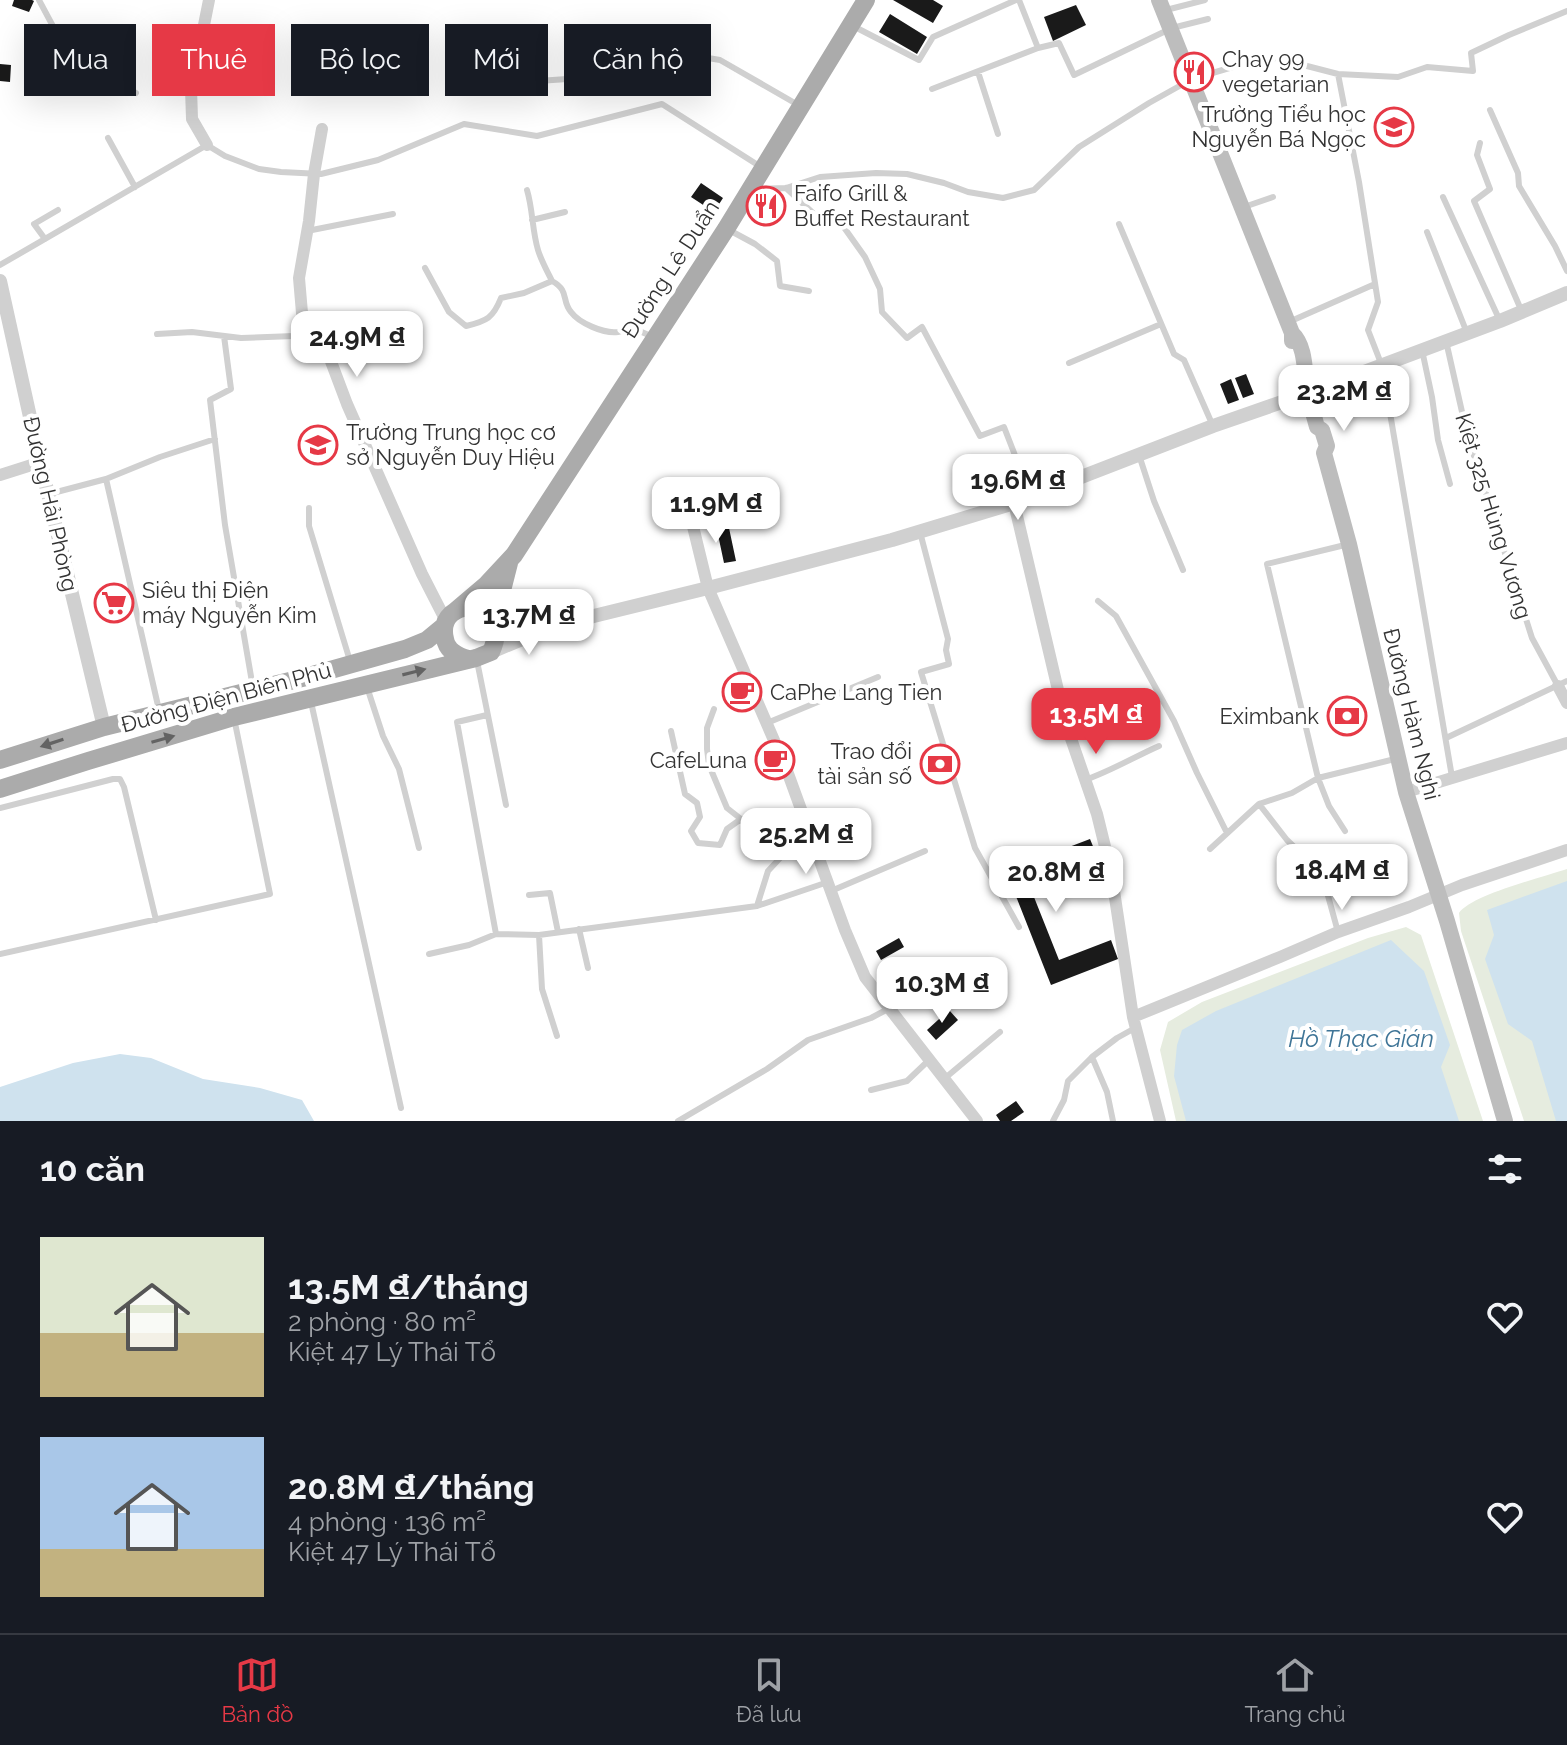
<!DOCTYPE html>
<html lang="vi">
<head>
<meta charset="utf-8">
<style>
  :root { --surface:#171b24; --page:#242831; --text:#f1f3f6; --muted:#9ea1a6; --line:#363941; --accent:#e63946 }
  body { margin:0; font-family:Raleway,sans-serif; background:var(--page); color:var(--text); height:100vh; display:flex; flex-direction:column; font-size:30px; white-space:nowrap }
  * { box-sizing:border-box; margin:0 }
  p { font-size:26px; color:var(--muted) }
  .icon { flex:none; width:44px; height:44px; fill:none; stroke:currentColor; stroke-width:2; stroke-linecap:round; stroke-linejoin:round }
  .map { position:relative; height:1121px; overflow:hidden }
  .side { display:flex; flex-direction:column; background:var(--surface); flex:1 }
  .side>* { flex:none }
  .top-card { position:absolute; left:24px; top:24px; width:800px; height:72px; display:flex; gap:16px }
  .price { position:absolute; translate:-50% -68px; padding:0 18px; border-radius:16px; background:#fff; color:#222; font-size:26px; line-height:52px; filter:drop-shadow(0 2px 4px #0008) }
  .price::after { content:''; position:absolute; left:50%; top:48px; width:24px; height:18px; margin-left:-12px; background:inherit; clip-path:polygon(0 0,100% 0,50% 100%) }
  .price.active { background:var(--accent); color:#fff }
  ul { padding:0; list-style:none }
  li { display:flex; align-items:center; gap:24px; height:200px; padding:0 40px }
  li span { display:grid; place-items:center; flex:none; width:224px; height:160px; border-radius:0px; color:#555 }
  li>.icon { margin-inline-start:auto }
  span .icon { width:96px; height:96px; fill:#fffc; stroke-width:1 }
  li b { font-size:34px }
  h2 { display:flex; justify-content:space-between; align-items:center; height:96px; padding:0 40px; font-size:34px }
  .chip { padding:0 28px; border-radius:0px; background:var(--surface); box-shadow:0 8px 32px #0002; font-size:28px; line-height:72px }
  .chip.active { background:var(--accent); color:#fff }
  .tabs { display:flex; justify-content:space-around; align-items:center; height:112px; border-top:2px solid var(--line); background:var(--surface); font-size:22px; color:var(--muted) }
  .tabs a { display:grid; justify-items:center; gap:4px }
  .tabs .active { color:var(--accent) }
  .map>svg:first-child { display:block }
  .green { fill:#e6ecdf }
  .water { fill:#cfe2ee }
  .building { fill:#1a1a1a }
  .lines { fill:none; stroke-linecap:round; stroke-linejoin:round }
  .service { stroke:#d0d0d0; stroke-width:6 }
  .minor { stroke:#d0d0d0; stroke-width:12 }
  .tertiary { stroke:#d0d0d0; stroke-width:14 }
  .secondary { stroke:#bdbdbd; stroke-width:16 }
  .primary { stroke:#ababab; stroke-width:18 }
  .oneway { fill:#636363 }
  .labels { text-anchor:middle; stroke-width:8; stroke-linejoin:round; paint-order:stroke }
  .poi-label { font-size:22px; fill:#333; stroke:#fff; text-anchor:start }
  .street-label { font-size:22px; fill:#333; stroke:#fff }
  .water-label { font-size:24px; font-style:italic; fill:#3f7597; stroke:#fff }
</style>
</head>
<body>
<div class="map">
<svg width="1567" height="1121" viewBox="0 0 1567 1121">
  <rect width="100%" height="100%" fill="#fff"/>
  <path class="green" d="M1567 869V1121H1524L1461 931 1459 913C1471 895 1543 877 1567 869Z
    M1406 927 1421 935 1483 1121H1176L1160 1050 1168 1022 1202 1002 1368 938Z"/>
  <path class="water" d="M1567 881V1121H1556L1532 1041 1508 1024 1485 959 1494 935 1487 910Z
    M1391 940 1424 971 1450 1045 1441 1067 1459 1121H1186L1174 1076 1177 1045 1182 1030 1216 1011Z
    M120 1054 151 1058 203 1079 260 1088 302 1100 314 1121H0V1087L73 1063Z"/>
  <path class="building" d="M14 0H32L34 1 29 12 12 6Z
    M893 0H933L943 6 933 23Z
    M1076 5 1086 25 1053 41 1044 17Z
    M890 14 927 37 917 54 879 32Z
    M0 64 11 65 10 82 0 81Z
    M701 183 723 198 714 212 691 197Z
    M1246 374 1254 394 1243 398 1235 378Z
    M1231 379 1239 400 1228 404 1220 384Z
    M729 528 736 561 724 563 717 530Z
    M1090 839 1097 856 1028 882 1059 960 1111 940 1118 959 1051 985 1006 871Z
    M899 938 904 947 881 960 876 951Z
    M918 973 925 982 905 999 897 990Z
    M949 1010 958 1020 936 1040 927 1030Z
    M1016 1101 1024 1112 1011 1121H1000L996 1115Z"/>
  <g class="lines">
    <path class="service" d="M39 0 55 30 78 56 136 93
      M1019 0 1038 48 1059 43 1074 75 1172 28 1208 19
      M1166 10 1205 0
      M853 26 919 60 933 37 1016 0
      M978 72 998 134
      M1338 74 1359 182 1378 302 1368 330 1382 366 1452 777
      M459 77 538 81 582 78 653 63 702 57 720 60 800 106
      M932 89 1038 48
      M1490 110 1518 173 1519 186 1555 246 1567 271
      M108 138 135 187
      M1480 143 1477 155 1490 189 1474 201 1522 312
      M786 188 827 226 838 219 865 257 880 289 882 312 907 338 922 327 980 436 1004 427 1030 494
      M756 189 786 188 820 177 876 173 907 174 944 183 968 192 1003 198 1034 190 1079 147 1149 103 1192 79 1243 64 1276 58 1338 74 1398 77 1427 67 1473 71 1471 53 1509 35 1567 11
      M527 190C533 210 532 230 538 250 541 260 547 271 552 281
      M1443 197 1500 321
      M1244 207 1273 197
      M532 220 565 212
      M1119 224 1174 354 1184 360 1213 426
      M729 230 755 244 777 261 780 286 809 291
      M307 231 393 214
      M1427 232 1467 333
      M45 239 34 224 58 210
      M0 265 207 145 225 156 259 169 281 172 321 174 378 160 464 124 537 136 662 104 761 167
      M425 268 449 312 466 326C487 321 493 318 501 298L524 293 552 281C570 291 561 300 571 312 579 323 604 334 618 332 622 331 626 329 630 327L651 336
      M1291 321 1375 284
      M157 334 192 332 241 338 321 335
      M224 336 231 389 210 400 225 525 253 688
      M1446 341 1467 434 1532 638 1558 686
      M1422 350 1432 397 1438 440 1450 484
      M1069 363 1161 324
      M1139 455 1154 501 1183 570
      M106 479 159 710
      M49 494 106 479 160 457 215 439
      M309 508V526L350 661
      M920 532 948 639 946 650 949 664 921 672 975 848 1019 927
      M1098 601 1116 616 1174 721 1197 773 1227 833
      M477 661 506 805
      M367 687 383 736 399 769 419 848
      M311 702 401 1108
      M714 709 707 728V749L709 765 727 808 741 819 751 834 775 842 781 857 768 871 757 906
      M487 715 457 722 496 934
      M767 723 878 677
      M671 731 685 794 697 803 700 817 691 831 698 843 720 845 727 829 741 819
      M1446 738 1567 681
      M1085 780C1111 771 1134 757 1159 746
      M1259 804 1287 840 1322 874 1338 932
      M0 808 113 779H120L124 787 156 920
      M1345 831 1329 806 1318 778 1267 564 1349 544
      M1210 849 1259 804 1292 793 1318 778 1395 759
      M831 891 925 851
      M529 895 550 893 558 932
      M579 929 588 968
      M539 935 542 989 557 1036
      M0 954 270 894 234 718
      M429 954 469 945 496 934 539 935 757 906 828 882
      M1092 1057 1107 1092 1113 1121
      M944 1079 1000 1032
      M871 1090 907 1081 929 1060
      M678 1121 767 1069 808 1040 871 1018 888 1009
      M1053 1121 1064 1100 1068 1081 1092 1057 1117 1038 1135 1028"/>
    <path class="minor" d="M322 129 314 174 309 221 299 278 302 313 321 335 347 404 422 574 446 621
      M207 145 192 119 191 88 201 60 202 35 209 0
      M0 475 41 462
      M1014 503 1066 724 1097 814 1111 871 1133 1017 1160 1121
      M689 510 708 588 786 768 845 930 865 977 977 1121
      M1558 686 1567 703
      M1406 792 1567 743
      M1133 1017 1280 957 1338 932 1409 907 1462 885 1567 850"/>
    <path class="tertiary" d="M0 281 36 444 104 727
      M496 627 515 624 548 626
      M491 652 553 626 708 588 892 540 1014 503 1213 426 1308 393 1500 321 1567 293"/>
    <path class="secondary" d="M1159 0 1288 323 1292 333V341
      M1292 333C1307 347 1304 375 1308 395 1311 405 1314 416 1317 427L1322 430 1327 446 1324 453 1349 544 1406 792 1447 921 1505 1121"/>
    <path class="primary" d="M454 612 487 584 514 555 726 229 866 0
      M494 622 509 563
      M0 760 104 727 302 678 405 649 427 640 444 626
      M0 789 88 761 234 717 476 658 491 652C516 596 434 594 445 639 447 651 457 656 468 659"/>
  </g>
  <defs><path id="oneway-solid" d="M-6-.8H1V-3.2L6.5 0L1 3.2V.8H-6Z" transform="scale(2)"/></defs>
  <g class="oneway">
    <use href="#oneway-solid" transform="translate(414 672) rotate(-14)"/>
    <use href="#oneway-solid" transform="translate(163 739) rotate(-16)"/>
    <use href="#oneway-solid" transform="translate(52 743) rotate(162)"/>
  </g>
  <defs>
    <symbol id="restaurant-ring" viewBox="-11 -11 22 22"><circle r="9.5" fill="#fff" stroke="#e63946" stroke-width="1.5"/><path d="M-5-6h1v4h1v-4h1v4h1v-4h1v5L-1.5 .5V6h-2V.5L-5-1ZM5-6V6H3V1.5H1.5Q1.5-4 5-6Z" fill="#e63946"/></symbol>
    <symbol id="school-ring" viewBox="-11 -11 22 22"><circle r="9.5" fill="#fff" stroke="#e63946" stroke-width="1.5"/><path d="M0-5L7-2L0 1L-7-2ZM-4 1L0 2.5L4 1V4Q0 6-4 4Z" fill="#e63946"/></symbol>
    <symbol id="supermarket-ring" viewBox="-11 -11 22 22"><circle r="9.5" fill="#fff" stroke="#e63946" stroke-width="1.5"/><path d="M-6-5.5h2.5l.6 2H6L4.5 2H-2.5L-4.4-4H-6ZM-1.5 3.2a1.3 1.3 0 1 0 .1 0ZM3 3.2a1.3 1.3 0 1 0 .1 0Z" fill="#e63946"/></symbol>
    <symbol id="cafe-ring" viewBox="-11 -11 22 22"><circle r="9.5" fill="#fff" stroke="#e63946" stroke-width="1.5"/><path d="M-5.5-4.5H6V0H3Q3 3.5 0 3.5H-2.5Q-5.5 3.5-5.5 0ZM3-3.2v2h1.7v-2ZM-6 4.5H4V6H-6Z" fill="#e63946"/></symbol>
    <symbol id="bank-ring" viewBox="-11 -11 22 22"><circle r="9.5" fill="#fff" stroke="#e63946" stroke-width="1.5"/><path d="M-6-4H6V4H-6ZM0-2.3a2.3 2.3 0 1 0 0 4.6a2.3 2.3 0 1 0 0-4.6Z" fill="#e63946"/></symbol>
  </defs>
  <g fill-rule="evenodd">
    <use href="#restaurant-ring" x="1172" y="50" width="44" height="44"/>
    <use href="#school-ring" x="1372" y="105" width="44" height="44"/>
    <use href="#restaurant-ring" x="744" y="184" width="44" height="44"/>
    <use href="#school-ring" x="296" y="423" width="44" height="44"/>
    <use href="#supermarket-ring" x="92" y="581" width="44" height="44"/>
    <use href="#cafe-ring" x="720" y="670" width="44" height="44"/>
    <use href="#bank-ring" x="1325" y="694" width="44" height="44"/>
    <use href="#cafe-ring" x="753" y="738" width="44" height="44"/>
    <use href="#bank-ring" x="918" y="742" width="44" height="44"/>
  </g>
  <g class="labels">
    <g class="poi-label">
      <text x="1222" y="67">Chay 99<tspan x="1222" dy="25">vegetarian</tspan></text>
      <text x="1366" y="122" text-anchor="end">Trường Tiểu học<tspan x="1366" dy="25">Nguyễn Bá Ngọc</tspan></text>
      <text x="794" y="201">Faifo Grill &amp;<tspan x="794" dy="25">Buffet Restaurant</tspan></text>
      <text x="346" y="440">Trường Trung học cơ<tspan x="346" dy="25">sở Nguyễn Duy Hiệu</tspan></text>
      <text x="142" y="598">Siêu thị Điện<tspan x="142" dy="25">máy Nguyễn Kim</tspan></text>
      <text x="770" y="700">CaPhe Lang Tien</text>
      <text x="1319" y="724" text-anchor="end">Eximbank</text>
      <text x="912" y="759" text-anchor="end">Trao đổi<tspan x="912" dy="25">tài sản số</tspan></text>
      <text x="747" y="768" text-anchor="end">CafeLuna</text>
    </g>
    <g class="street-label">
      <text transform="translate(670 269) rotate(-57)" y="8">Đường Lê Duẩn</text>
      <text transform="translate(51 504) rotate(77)" y="8">Đường Hải Phòng</text>
      <text transform="translate(1494 516) rotate(73)" y="8">Kiệt 325 Hùng Vương</text>
      <text transform="translate(226 697) rotate(-15)" y="8">Đường Điện Biên Phủ</text>
      <text transform="translate(1412 714) rotate(76)" y="8">Đường Hàm Nghi</text>
    </g>
    <g class="water-label">
      <text x="1361" y="1047">Hồ Thạc Gián</text>
    </g>
  </g>
</svg>
<b class="price" style="left:357px;top:379px">24.9M ₫</b>
<b class="price" style="left:1344px;top:433px">23.2M ₫</b>
<b class="price" style="left:1018px;top:522px">19.6M ₫</b>
<b class="price" style="left:716px;top:545px">11.9M ₫</b>
<b class="price" style="left:529px;top:657px">13.7M ₫</b>
<b class="price active" style="left:1096px;top:756px">13.5M ₫</b>
<b class="price" style="left:806px;top:876px">25.2M ₫</b>
<b class="price" style="left:1342px;top:912px">18.4M ₫</b>
<b class="price" style="left:1056px;top:914px">20.8M ₫</b>
<b class="price" style="left:942px;top:1025px">10.3M ₫</b>
<div class="top-card">
<a class="chip">Mua</a>
<a class="chip active">Thuê</a>
<a class="chip">Bộ lọc</a>
<a class="chip">Mới</a>
<a class="chip">Căn hộ</a>
</div>
</div>
<section class="side">
<h2>10 căn<svg class="icon" aria-label="filters" viewBox="0 0 24 24"><path d="M4 7h16M4 17h16"/><circle cx="9" cy="7" r="2"/><circle cx="15" cy="17" r="2"/></svg></h2>
<ul>
<li><span style="background:linear-gradient(#dfe7d0 60%,#c2b280 0)"><svg class="icon" aria-label="home" viewBox="0 0 24 24"><path d="M3 11l9-7 9 7M6 9v11h12V9"/></svg></span><div><b>13.5M ₫/tháng</b><p>2 phòng · 80 m²</p><p>Kiệt 47 Lý Thái Tổ</p></div><svg class="icon" aria-label="heart" viewBox="0 0 24 24"><path d="M12 20l-8-8c-3-5 5-10 8-4 3-6 11-1 8 4z"/></svg></li>
<li><span style="background:linear-gradient(#a9c7e8 70%,#c2b280 0)"><svg class="icon" aria-label="home" viewBox="0 0 24 24"><path d="M3 11l9-7 9 7M6 9v11h12V9"/></svg></span><div><b>20.8M ₫/tháng</b><p>4 phòng · 136 m²</p><p>Kiệt 47 Lý Thái Tổ</p></div><svg class="icon" aria-label="heart" viewBox="0 0 24 24"><path d="M12 20l-8-8c-3-5 5-10 8-4 3-6 11-1 8 4z"/></svg></li>
</ul>
</section>
<nav class="tabs">
<a class="active"><svg class="icon" aria-label="map" viewBox="0 0 24 24"><path d="M3 6l6-2 6 2 6-2v14l-6 2-6-2-6 2zM9 4v14M15 6v14"/></svg>Bản đồ</a>
<a><svg class="icon" aria-label="saved" viewBox="0 0 24 24"><path d="M7 4h10v16l-5-4-5 4z"/></svg>Đã lưu</a>
<a><svg class="icon" aria-label="home" viewBox="0 0 24 24"><path d="M3 11l9-7 9 7M6 9v11h12V9"/></svg>Trang chủ</a>
</nav>
</body>
</html>
